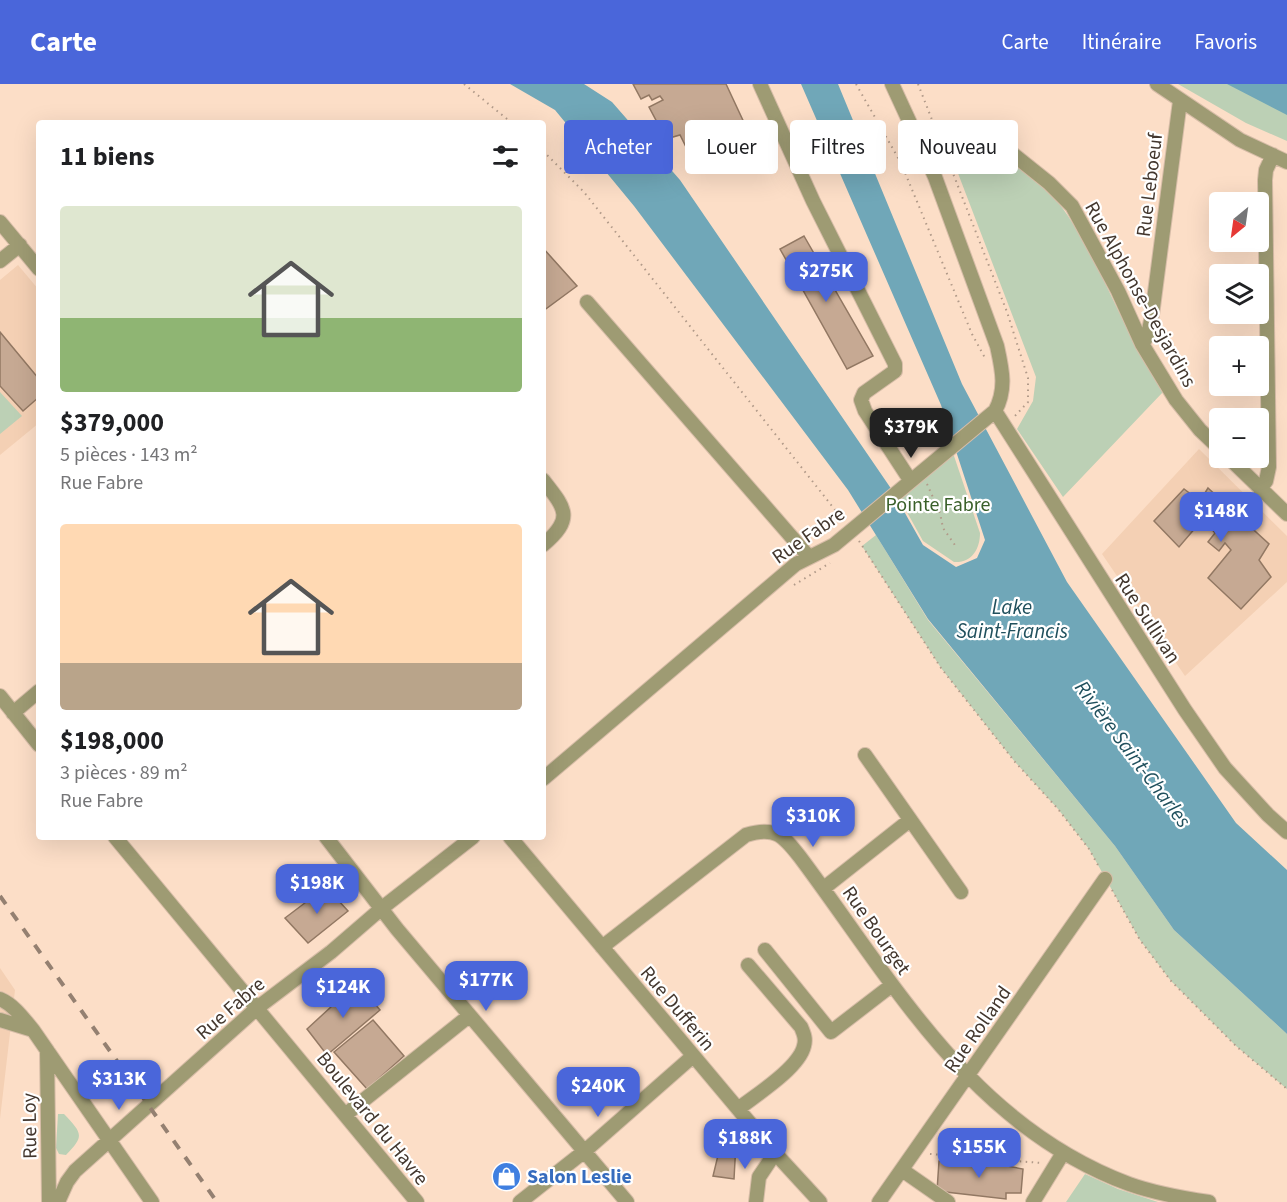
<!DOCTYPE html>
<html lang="fr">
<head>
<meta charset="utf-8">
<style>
  :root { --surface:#fff; --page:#f6f6f6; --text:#202124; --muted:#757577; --accent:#4a66da }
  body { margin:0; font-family:"Source Sans 3",sans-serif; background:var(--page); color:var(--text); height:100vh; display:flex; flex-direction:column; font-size:22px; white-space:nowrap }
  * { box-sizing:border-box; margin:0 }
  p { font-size:20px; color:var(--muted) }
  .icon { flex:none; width:33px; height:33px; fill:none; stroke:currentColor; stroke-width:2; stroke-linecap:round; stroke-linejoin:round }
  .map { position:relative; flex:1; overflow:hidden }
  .side { position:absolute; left:36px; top:36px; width:510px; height:720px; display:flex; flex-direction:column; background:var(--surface); border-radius:6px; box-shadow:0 6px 24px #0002 }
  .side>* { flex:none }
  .guide { position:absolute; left:564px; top:36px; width:570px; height:54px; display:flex; gap:12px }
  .needle { width:39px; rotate:209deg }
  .controls { position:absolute; left:1209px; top:108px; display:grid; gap:12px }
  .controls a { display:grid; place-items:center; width:60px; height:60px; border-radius:6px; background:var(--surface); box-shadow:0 6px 24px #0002; font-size:30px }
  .price { position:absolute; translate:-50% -51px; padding:0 14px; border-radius:12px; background:var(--accent); color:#fff; font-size:20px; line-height:39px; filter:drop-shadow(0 2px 3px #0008) }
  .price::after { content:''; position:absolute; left:50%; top:36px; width:18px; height:14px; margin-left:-9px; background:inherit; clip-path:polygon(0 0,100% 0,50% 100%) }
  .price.active { background:#222; color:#fff }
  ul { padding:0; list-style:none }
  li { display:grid; align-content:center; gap:12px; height:318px; padding:0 24px }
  li span { display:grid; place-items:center; height:186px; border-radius:6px; color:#555 }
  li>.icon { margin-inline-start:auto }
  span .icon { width:108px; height:108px; fill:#fffc; stroke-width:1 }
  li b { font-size:26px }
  h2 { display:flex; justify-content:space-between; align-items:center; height:72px; padding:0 24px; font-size:26px }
  .pill { padding:0 21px; border-radius:6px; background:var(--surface); box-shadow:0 6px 24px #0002; font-size:21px; line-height:54px }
  .pill.active { background:var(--accent); color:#fff }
  header { display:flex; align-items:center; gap:36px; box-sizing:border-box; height:84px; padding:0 30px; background:var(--accent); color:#fff }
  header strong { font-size:28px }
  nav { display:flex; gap:33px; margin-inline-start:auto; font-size:21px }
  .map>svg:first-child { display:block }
  .built { fill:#f4d0b4 }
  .green { fill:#bcd0b5 }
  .water { fill:#70a7b8 }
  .building { fill:#c6a993; stroke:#927863; stroke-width:1.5 }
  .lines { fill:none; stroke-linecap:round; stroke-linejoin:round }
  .minor-casing { stroke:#d7bda8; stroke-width:16 }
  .path { stroke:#b19a89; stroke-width:2; stroke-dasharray:1.5 4.5; stroke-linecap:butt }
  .minor { stroke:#9e9b73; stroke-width:14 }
  .rail { stroke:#948071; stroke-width:4; stroke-dasharray:10 10; stroke-linecap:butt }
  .labels { text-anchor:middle; stroke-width:4.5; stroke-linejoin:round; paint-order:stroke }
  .street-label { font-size:20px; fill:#43372e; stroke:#fff }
  .park-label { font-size:20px; fill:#3a602a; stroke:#fff }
  .shop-label { font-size:20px; font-weight:bold; fill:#366cbe; stroke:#fff; text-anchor:start }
  .water-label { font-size:21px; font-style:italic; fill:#20505d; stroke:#fff }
</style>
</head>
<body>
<header>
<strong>Carte</strong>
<nav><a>Carte</a><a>Itinéraire</a><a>Favoris</a></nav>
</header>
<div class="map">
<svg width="1287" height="1118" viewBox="0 0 1287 1118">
  <rect width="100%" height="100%" fill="#fcdec7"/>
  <path class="built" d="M18 181 39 206V339L0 371V196Z
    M1199 365 1287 452V498L1185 592 1102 470Z
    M0 884 15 906 0 1035Z"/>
  <path class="green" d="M1178 0H1287V57L1246 39Z
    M964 64C974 65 987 65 996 69 1063 96 1093 176 1123 236 1136 260 1150 284 1163 308L1063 413 1017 345 1033 317 1036 293 951 71Z
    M0 308 22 332 0 350Z
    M952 366 980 449C980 465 972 479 954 478L923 457 898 412Z
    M876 451 928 536 1115 762 1174 846 1287 950V1005L1236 962 1171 897 1140 856 1089 765 1058 725 1015 678 941 584 862 462Z
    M58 1030H64C82 1049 85 1052 66 1071L59 1070 56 1064Z
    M1085 1090 1118 1105 1158 1118H1066Z"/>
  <path class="water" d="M510 0H584L612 18 680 96 892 406 923 461 956 483 977 474 985 456 941 321 801 0H838L962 300 1067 498 1236 739 1287 786V950L1174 846 1115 762 928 535 848 406 634 122 555 26Z
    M1227 0H1287V31Z"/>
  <path class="building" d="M633 0H726L754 60 698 87 680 51 666 55 649 23 663 16 660 12 652 16 649 11 641 15Z
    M804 152 873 272 847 285 780 165Z
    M543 164 577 202 543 227Z
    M0 248 39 295V313L23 327 0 302Z
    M1208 404 1269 460 1259 476 1271 493 1241 525 1208 494 1231 466 1225 459 1219 467 1208 458 1215 449 1203 435 1179 463 1154 437 1184 405 1200 417Z
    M326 803 348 827 308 859 285 834Z
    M357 899 380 926 327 971 307 945Z
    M373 936 404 972 367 1005 334 968Z
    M721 1059H736L734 1095 713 1092Z
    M959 1075H965V1080L1007 1082 1023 1085 1021 1109H1006V1115L937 1107 939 1077 958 1079Z"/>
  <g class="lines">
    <defs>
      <path id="minor" d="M760 0 813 117 895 280V287L864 309 861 316 865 327 910 396
        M1157 0 1240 56 1287 78
        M920 60 983 59 1014 71 1049 99 1072 122 1118 207 1142 260 1176 316 1200 346 1220 365
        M0 138 39 185
        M0 177 20 161
        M587 218 809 473
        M1142 260 1148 251 1152 231 1180 17
        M995 327 1185 626 1225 684 1268 731 1287 748
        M1229 374 1287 430
        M543 396C565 424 575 434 543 461
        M1260 405 1266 397 1269 383 1265 96 1266 86 1273 71
        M0 612 39 661
        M13 629 39 607
        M865 671 961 808
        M543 695 796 480 834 461 995 327C1007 305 1002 285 997 262L935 93 892 0
        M115 753 417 1118
        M326 753 397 845 627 1118
        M510 753 775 1069 820 1118
        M824 804 910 736
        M602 863 746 751C775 742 783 751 800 773 895 900 971 1041 1129 1100 1154 1109 1182 1114 1209 1118
        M765 866 831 948 892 901
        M0 915C14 921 23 934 33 946L152 1118
        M0 936 33 946
        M47 966 49 1118
        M738 1025C756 1011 799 984 804 962 806 955 804 950 801 943L748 881
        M345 1031 469 932
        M902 1086 948 1118
        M58 1118 67 1098 75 1087 257 924 331 868 382 824 473 753
        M520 1118 586 1066 693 972
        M756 1118 759 1093 775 1069
        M879 1118 1105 795
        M1033 1118 1063 1069"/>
    </defs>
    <use href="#minor" class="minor-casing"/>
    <path class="path" d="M464 0 512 39
      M856 0 901 79 972 250 985 274
      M918 0 936 46
      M543 67 584 108 843 436
      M947 74 1007 228 1028 294V318L1014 333
      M927 400 940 429 943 444 957 464
      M859 457 941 584 1015 678 1058 725 1089 765 1099 783
      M794 501 830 479
      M1112 806 1140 856 1171 897 1236 962 1287 1005
      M930 1070 1041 1079"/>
    <use href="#minor" class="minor"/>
    <path class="rail" d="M0 812 217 1118"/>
  </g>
  <defs>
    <symbol id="shop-disc" viewBox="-11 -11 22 22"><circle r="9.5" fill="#3f7fe0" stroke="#fff"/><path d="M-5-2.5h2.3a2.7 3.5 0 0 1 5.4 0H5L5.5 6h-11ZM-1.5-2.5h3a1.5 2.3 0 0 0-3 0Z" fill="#fff"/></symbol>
  </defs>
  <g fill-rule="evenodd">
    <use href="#shop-disc" x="490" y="1076" width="33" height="33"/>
  </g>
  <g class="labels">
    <g class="street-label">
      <text transform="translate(1149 101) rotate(-83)" y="7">Rue Leboeuf</text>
      <text transform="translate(1141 210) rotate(61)" y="7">Rue Alphonse-Desjardins</text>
      <text transform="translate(808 451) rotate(-35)" y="7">Rue Fabre</text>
      <text transform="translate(1148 534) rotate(57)" y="7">Rue Sullivan</text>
      <text transform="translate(877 846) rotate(55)" y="7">Rue Bourget</text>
      <text transform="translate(230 924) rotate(-41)" y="7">Rue Fabre</text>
      <text transform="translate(678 924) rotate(50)" y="7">Rue Dufferin</text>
      <text transform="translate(977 945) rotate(-55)" y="7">Rue Rolland</text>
      <text transform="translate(373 1034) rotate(51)" y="7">Boulevard du Havre</text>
      <text transform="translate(29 1042) rotate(-91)" y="7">Rue Loy</text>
    </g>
    <g class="park-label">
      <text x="938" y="427">Pointe Fabre</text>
    </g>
    <g class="shop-label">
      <text x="527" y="1099">Salon Leslie</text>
    </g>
    <g class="water-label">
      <text x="1012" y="530">Lake<tspan x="1012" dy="24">Saint-Francis</tspan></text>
      <text transform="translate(1133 670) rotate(53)" y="7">Rivière Saint-Charles</text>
    </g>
  </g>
</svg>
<div class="controls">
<a><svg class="needle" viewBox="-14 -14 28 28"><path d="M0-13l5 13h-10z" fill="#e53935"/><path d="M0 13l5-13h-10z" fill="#757577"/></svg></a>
<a><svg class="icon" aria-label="layers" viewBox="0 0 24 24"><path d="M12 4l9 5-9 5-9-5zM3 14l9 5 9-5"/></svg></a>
<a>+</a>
<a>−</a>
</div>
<b class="price" style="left:826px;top:219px">$275K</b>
<b class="price active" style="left:911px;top:375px">$379K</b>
<b class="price" style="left:1221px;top:459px">$148K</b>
<b class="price" style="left:813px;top:764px">$310K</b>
<b class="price" style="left:317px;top:831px">$198K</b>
<b class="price" style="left:486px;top:928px">$177K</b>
<b class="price" style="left:343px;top:935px">$124K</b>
<b class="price" style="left:119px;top:1027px">$313K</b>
<b class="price" style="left:598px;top:1034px">$240K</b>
<b class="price" style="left:745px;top:1086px">$188K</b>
<b class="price" style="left:979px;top:1095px">$155K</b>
<div class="guide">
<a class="pill active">Acheter</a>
<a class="pill">Louer</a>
<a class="pill">Filtres</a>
<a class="pill">Nouveau</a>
</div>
<section class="side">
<h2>11 biens<svg class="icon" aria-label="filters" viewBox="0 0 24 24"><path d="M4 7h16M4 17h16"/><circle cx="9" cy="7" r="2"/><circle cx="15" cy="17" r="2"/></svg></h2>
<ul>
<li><span style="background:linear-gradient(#dfe7d0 60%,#8fb573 0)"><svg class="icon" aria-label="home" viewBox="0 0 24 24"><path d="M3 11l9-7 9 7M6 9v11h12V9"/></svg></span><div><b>$379,000</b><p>5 pièces · 143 m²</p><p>Rue Fabre</p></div></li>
<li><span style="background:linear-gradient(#ffd9b3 75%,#b9a48a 0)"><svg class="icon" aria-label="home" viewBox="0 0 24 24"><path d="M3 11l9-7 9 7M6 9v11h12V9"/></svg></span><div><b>$198,000</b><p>3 pièces · 89 m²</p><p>Rue Fabre</p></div></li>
</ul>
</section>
</div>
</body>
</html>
